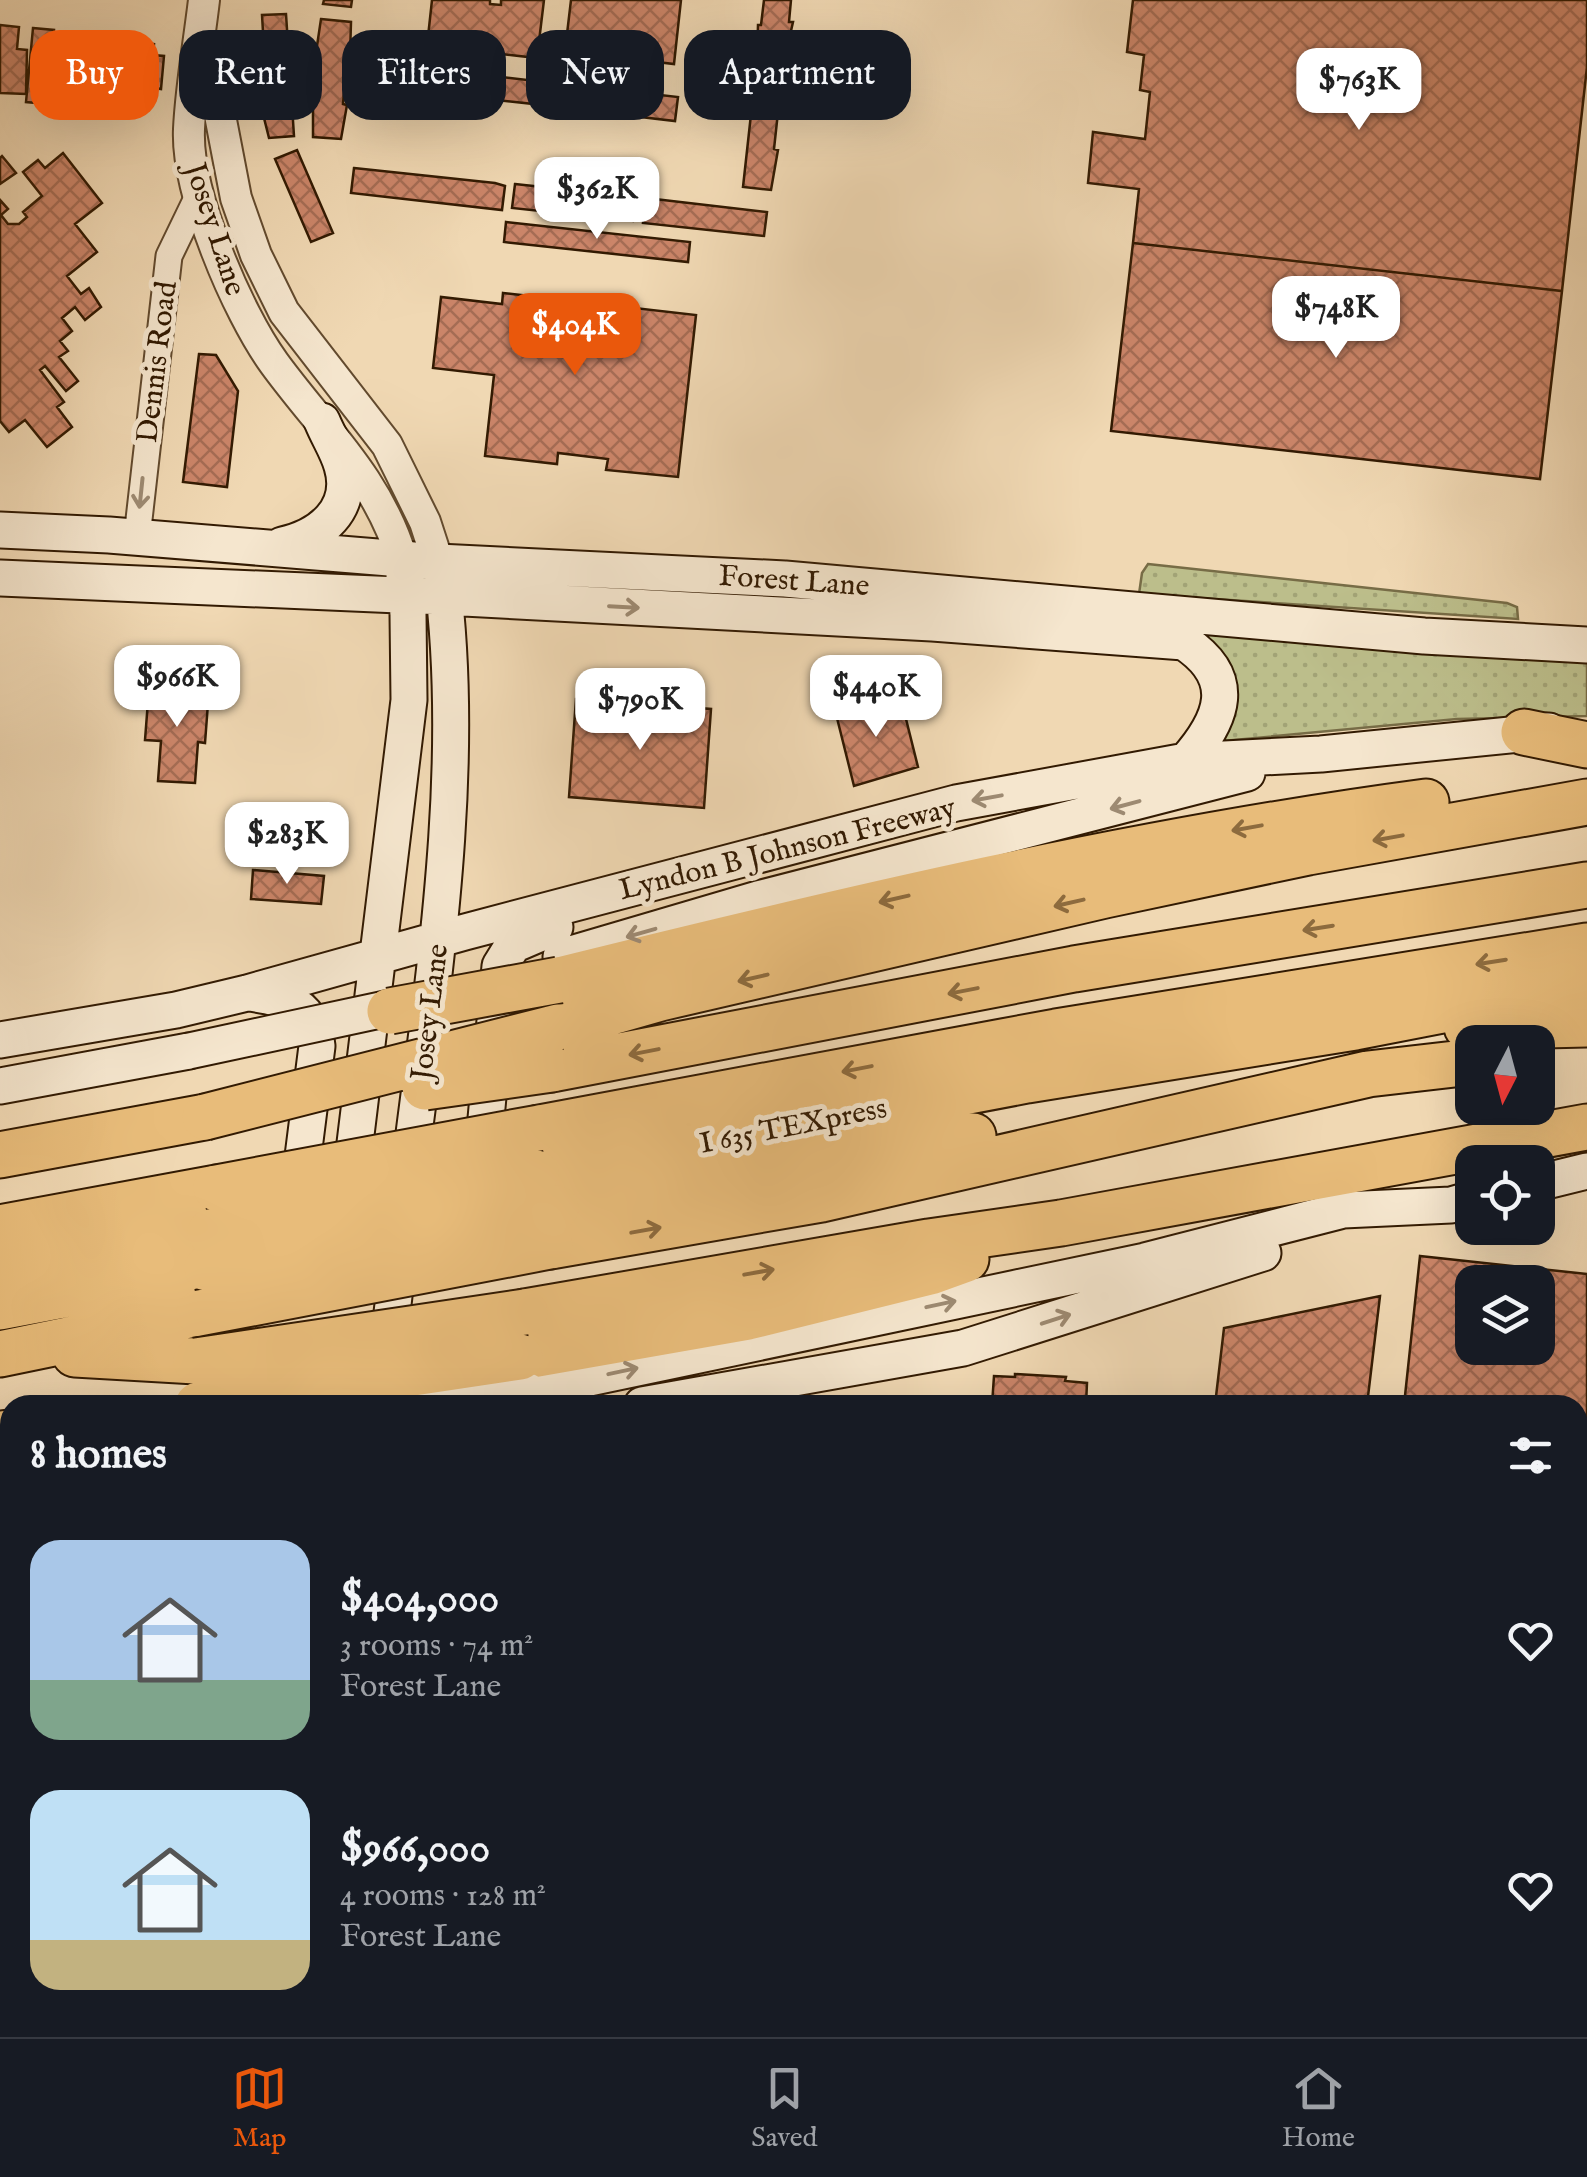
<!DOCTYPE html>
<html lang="en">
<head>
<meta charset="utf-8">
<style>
  :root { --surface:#171b24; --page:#20242c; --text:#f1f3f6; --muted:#9ea1a6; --line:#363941; --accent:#ea580c }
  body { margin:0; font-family:"IM FELL English",serif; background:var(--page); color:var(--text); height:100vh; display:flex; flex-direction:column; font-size:38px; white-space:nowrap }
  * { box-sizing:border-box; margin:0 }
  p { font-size:32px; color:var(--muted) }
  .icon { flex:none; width:55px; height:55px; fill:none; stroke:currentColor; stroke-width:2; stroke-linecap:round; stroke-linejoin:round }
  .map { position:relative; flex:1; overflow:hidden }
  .side { position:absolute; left:0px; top:1395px; width:1588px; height:642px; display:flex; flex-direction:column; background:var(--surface); border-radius:30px 30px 0 0; box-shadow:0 10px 40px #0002 }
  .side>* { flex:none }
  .hud { position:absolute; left:30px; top:30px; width:1000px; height:90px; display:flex; gap:20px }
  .needle { width:65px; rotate:186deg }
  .fabs { position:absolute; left:1455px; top:1025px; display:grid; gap:20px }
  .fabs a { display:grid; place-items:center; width:100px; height:100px; border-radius:20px; background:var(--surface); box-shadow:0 10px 40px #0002; font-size:50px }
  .price { position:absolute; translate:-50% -85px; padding:0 22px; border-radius:20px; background:#fff; color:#222; font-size:32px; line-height:65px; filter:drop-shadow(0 2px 5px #0008) }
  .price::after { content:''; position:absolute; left:50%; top:60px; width:30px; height:22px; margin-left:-15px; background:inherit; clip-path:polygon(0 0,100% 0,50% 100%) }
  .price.on { background:var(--accent); color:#fff }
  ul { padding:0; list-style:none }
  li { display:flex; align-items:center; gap:30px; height:250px; padding:0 30px }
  li span { display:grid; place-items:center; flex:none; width:280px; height:200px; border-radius:30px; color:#555 }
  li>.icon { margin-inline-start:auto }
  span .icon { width:120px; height:120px; fill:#fffc; stroke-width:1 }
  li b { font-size:42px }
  h2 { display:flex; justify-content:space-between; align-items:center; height:120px; padding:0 30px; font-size:42px }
  .chip { padding:0 35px; border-radius:30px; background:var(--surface); box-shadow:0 10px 40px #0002; font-size:35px; line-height:90px }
  .chip.on { background:var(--accent); color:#fff }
  .dock { display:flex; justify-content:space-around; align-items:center; height:140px; border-top:2px solid var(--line); background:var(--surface); font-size:28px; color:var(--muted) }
  .dock a { display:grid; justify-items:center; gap:5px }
  .dock .on { color:var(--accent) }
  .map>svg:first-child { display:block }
  .grass { fill:url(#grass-dots); stroke:#776c46; stroke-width:2.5 }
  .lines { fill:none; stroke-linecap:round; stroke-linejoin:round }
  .stream { stroke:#74786f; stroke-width:6 }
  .building { fill:url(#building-cross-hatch); stroke:#321a02; stroke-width:2.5; fill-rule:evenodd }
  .minor-casing { stroke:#624a2e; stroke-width:29 }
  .tertiary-casing { stroke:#624a2e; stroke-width:34 }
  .secondary-casing { stroke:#321a02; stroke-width:39 }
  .motorway-casing { stroke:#321a02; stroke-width:49 }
  .minor { stroke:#f5e6ce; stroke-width:25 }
  .tertiary { stroke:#f5e6ce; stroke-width:30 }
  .secondary { stroke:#f5e6ce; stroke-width:35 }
  .motorway { stroke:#e8bc7a; stroke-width:45 }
  .secondary-bridge-casing { stroke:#321a02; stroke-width:39; stroke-linecap:butt }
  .motorway-bridge-casing { stroke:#321a02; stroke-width:49; stroke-linecap:butt }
  .secondary-bridge { stroke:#f5e6ce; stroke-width:35 }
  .motorway-bridge { stroke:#e8bc7a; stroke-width:45 }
  .oneway { stroke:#9d8a72 }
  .oneway2 { stroke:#8d6b3e }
  .labels { text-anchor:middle; stroke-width:10; stroke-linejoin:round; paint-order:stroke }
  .street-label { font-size:30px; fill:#321a02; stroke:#f5e6ce }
</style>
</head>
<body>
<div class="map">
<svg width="1587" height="2037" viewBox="0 0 1587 2037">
  <defs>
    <pattern id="grass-dots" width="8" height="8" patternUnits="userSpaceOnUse" patternTransform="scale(2.5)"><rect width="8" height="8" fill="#bcbe8b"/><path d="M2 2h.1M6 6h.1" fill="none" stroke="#a2a376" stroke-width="1.8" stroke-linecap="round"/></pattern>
    <pattern id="building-cross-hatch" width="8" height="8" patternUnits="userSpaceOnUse" patternTransform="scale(2.5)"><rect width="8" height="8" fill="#cb8569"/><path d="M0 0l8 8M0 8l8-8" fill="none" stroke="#a56c54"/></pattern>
  </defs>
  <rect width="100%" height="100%" fill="#f0d8b3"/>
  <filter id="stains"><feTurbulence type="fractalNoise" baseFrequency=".002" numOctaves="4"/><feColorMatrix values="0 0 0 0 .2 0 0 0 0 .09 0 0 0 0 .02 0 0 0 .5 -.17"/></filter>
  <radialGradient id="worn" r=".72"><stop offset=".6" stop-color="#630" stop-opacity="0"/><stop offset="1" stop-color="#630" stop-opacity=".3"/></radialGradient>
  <path class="grass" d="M1148 564 1507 603 1517 607 1518 619 1139 594 1142 573Z
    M1206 633 1587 654V716L1457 719 1223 741 1204 636Z"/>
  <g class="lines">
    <path class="stream" d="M0 1974H10
      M1578 2023 1587 2024"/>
  </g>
  <path class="building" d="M324 0H352L351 7 323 4Z
    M432 0H490V4L501 5V0H544L537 58 427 46Z
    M571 0H681L674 64 565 51Z
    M764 0H791L789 22H793L784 62 757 59 758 25H761Z
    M1133 0H1587V67L1562 291 1133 243 1139 189 1088 183 1093 132 1145 139 1150 92 1140 90 1144 55 1127 52Z
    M286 14 294 136 269 138 264 118H267L264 74H262L261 66H265L262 15Z
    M321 19 351 22 350 56H347L343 104 347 105 341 139 313 137V105H316L317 91 318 59H315Z
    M0 25 19 27 17 49 27 50 26 94 0 93Z
    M33 28 54 30 53 43H62L64 48 62 72 53 71V79L61 80 59 105 26 102Z
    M66 34 88 36 87 45 96 49 94 75H90L88 86 78 85 77 100 60 98Z
    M100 37 121 39 119 55 129 58 125 91H119L118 105 95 103 97 83H102L104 65 97 64Z
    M134 37 145 38V43L154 44 153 55 164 56 161 89 154 88 152 104 128 102 129 84 137 85 138 75H130Z
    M425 68 545 82 543 105 422 92Z
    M756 69 782 72 780 90 785 91 782 112H778L774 149 778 150 771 190 743 187Z
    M557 83 678 97 675 121 555 107Z
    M297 150 333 233 311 242 275 159Z
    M63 153 102 203 75 224 97 252 67 276 81 294 89 288 101 307 85 320 75 307 62 318 72 331 60 341 68 351 59 357 78 381 66 391 45 366 40 370 64 402 57 407 72 427 47 447 25 420 9 432 0 421V200L8 209 1 215 8 224H19L27 217 23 212 42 196 23 172 38 160 45 168Z
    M2 156 16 173 0 184V158Z
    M354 168 495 183 505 186 502 210 351 193Z
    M515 184 636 197 633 221 512 208Z
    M646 198 767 212 764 236 643 223Z
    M506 222 690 242 688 262 504 242Z
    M1133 243 1562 291 1540 479 1111 431Z
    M503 293 696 315 678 477 606 470 608 459 558 453 557 464 485 456 494 375 433 368 441 297 502 304Z
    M199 354 216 355 238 391 227 487 183 482Z
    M169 687 209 690 205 743 198 742 195 783 158 781 161 741 145 740 149 688Z
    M900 695 918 767 854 786 835 710Z
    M576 699 711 709 704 808 569 797Z
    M253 870 324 876 321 904 251 899Z
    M1420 1256 1587 1274V1532L1578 1531V1405H1404ZM1472 1282H1538V1348H1472Z
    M1380 1296 1367 1405H1215L1224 1328Z
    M1015 1374 1066 1377 1065 1381 1087 1383 1086 1405H992L994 1376 1015 1377Z
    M1578 1768 1583 1772 1582 1789 1578 1792Z
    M1582 1867H1587V1896L1578 1893V1870H1582Z
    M467 2028H529L530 2030 513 2037 507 2031 493 2037H471Z
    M639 2028H695L693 2037H638Z
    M717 2028H778L777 2037H716Z
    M798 2028H856L855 2037H830L831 2030 823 2029 822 2035 797 2037Z"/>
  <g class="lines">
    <defs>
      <path id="minor" d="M137 537 169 256 199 194
        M1578 1576H1587
        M0 1952 10 1953"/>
      <path id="tertiary" d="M204 0C199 43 191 86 189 129 186 192 237 312 274 363 322 429 378 478 402 559
        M201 62 220 115 236 198 256 255 284 312 387 445 425 522 438 562"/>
      <path id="secondary" d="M0 530 109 535 438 562 785 579 1424 636 1587 645
        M282 545C320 537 355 509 342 466 338 451 328 436 322 421
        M0 578 445 597 932 623 1184 642C1239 678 1223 719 1186 761
        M561 957 758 899 1247 773
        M250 993C287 999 312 1003 317 1046L298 1196
        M0 1040 176 1010 247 993 465 932 956 803 1186 761 1321 754 1549 731
        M0 1086 189 1051
        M482 1162 500 966 513 945 555 927
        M409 1173C433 980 467 771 442 578
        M1538 1183 1587 1171
        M350 1184 409 700 408 614 404 575
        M528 1391 1145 1261 1343 1210 1451 1205 1472 1199
        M381 1405 399 1254
        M642 1405 963 1348 1263 1253
        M0 1463 10 1462
        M0 1496H10
        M280 2037 281 2028
        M340 2037 341 2028"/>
      <path id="motorway" d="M1524 732 1587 745
        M559 980C846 909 1133 841 1426 802
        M558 1027 660 998 1105 895 1308 852 1587 802
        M1467 1027 1587 1024
        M552 1069 1074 969 1587 885
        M539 1128 1056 1032 1587 946
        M0 1155 205 1117
        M536 1173 1027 1080 1355 1027 1587 982
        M556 1208 973 1136
        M0 1228 216 1188
        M550 1246 821 1199 1368 1074 1472 1062
        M0 1271 210 1232
        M0 1307 207 1268
        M525 1312 929 1242 1061 1223 1587 1127
        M0 1354 199 1313
        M75 1354 196 1361
        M520 1357 748 1317 930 1272 966 1259
        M0 1434 10 1433"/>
    </defs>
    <use href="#minor" class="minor-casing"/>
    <use href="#tertiary" class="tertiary-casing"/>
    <use href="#secondary" class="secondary-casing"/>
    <use href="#motorway" class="motorway-casing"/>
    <use href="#minor" class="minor"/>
    <use href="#tertiary" class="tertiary"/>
    <use href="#secondary" class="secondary"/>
    <use href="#motorway" class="motorway"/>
    <defs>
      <path id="secondary-bridge" d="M189 1051 413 1003
        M430 1405 528 1391"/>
      <path id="motorway-bridge" d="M390 1011 559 980
        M425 1087 552 1069
        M205 1117 558 1027
        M216 1188 539 1128
        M210 1232 536 1173
        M207 1268 556 1208
        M199 1313 550 1246
        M196 1361 525 1312
        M198 1405 520 1357"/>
    </defs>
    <use href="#secondary-bridge" class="secondary-bridge-casing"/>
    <use href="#motorway-bridge" class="motorway-bridge-casing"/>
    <use href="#secondary-bridge" class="secondary-bridge"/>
    <use href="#motorway-bridge" class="motorway-bridge"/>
  </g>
  <defs><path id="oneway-shaft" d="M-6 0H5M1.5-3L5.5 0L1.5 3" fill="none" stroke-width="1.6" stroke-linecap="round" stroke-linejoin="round" transform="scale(2.5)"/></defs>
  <g class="oneway">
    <use href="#oneway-shaft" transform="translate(141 493) rotate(96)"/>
    <use href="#oneway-shaft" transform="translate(624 607) rotate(3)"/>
    <use href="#oneway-shaft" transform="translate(987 798) rotate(170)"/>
    <use href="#oneway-shaft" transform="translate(1125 805) rotate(165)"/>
    <use href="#oneway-shaft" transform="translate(641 933) rotate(164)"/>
    <use href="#oneway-shaft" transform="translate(941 1304) rotate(-12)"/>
    <use href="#oneway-shaft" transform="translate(1056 1319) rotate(-18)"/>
    <use href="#oneway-shaft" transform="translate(623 1371) rotate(-12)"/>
  </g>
  <g class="oneway2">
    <use href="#oneway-shaft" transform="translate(1247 828) rotate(170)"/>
    <use href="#oneway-shaft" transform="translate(1388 838) rotate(170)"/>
    <use href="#oneway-shaft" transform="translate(894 899) rotate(167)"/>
    <use href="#oneway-shaft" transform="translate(1069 903) rotate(167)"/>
    <use href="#oneway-shaft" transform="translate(1318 928) rotate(171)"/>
    <use href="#oneway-shaft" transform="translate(1491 962) rotate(171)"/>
    <use href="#oneway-shaft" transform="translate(753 978) rotate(167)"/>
    <use href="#oneway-shaft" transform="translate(963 991) rotate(169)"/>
    <use href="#oneway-shaft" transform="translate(644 1052) rotate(169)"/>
    <use href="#oneway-shaft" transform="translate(857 1069) rotate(169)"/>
    <use href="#oneway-shaft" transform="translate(646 1230) rotate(-10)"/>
    <use href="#oneway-shaft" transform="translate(759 1272) rotate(-10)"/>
  </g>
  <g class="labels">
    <g class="street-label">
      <text transform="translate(216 229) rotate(72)" y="10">Josey Lane</text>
      <text transform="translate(156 362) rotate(-83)" y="10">Dennis Road</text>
      <text transform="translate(794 580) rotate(4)" y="10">Forest Lane</text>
      <text transform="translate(787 848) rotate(-14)" y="10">Lyndon B Johnson Freeway</text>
      <text transform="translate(429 1012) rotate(-83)" y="10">Josey Lane</text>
      <text transform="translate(793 1125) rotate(-11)" y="10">I 635 TEXpress</text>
    </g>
  </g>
  <rect width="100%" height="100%" filter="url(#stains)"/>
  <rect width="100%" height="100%" fill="url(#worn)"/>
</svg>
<div class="fabs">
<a><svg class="needle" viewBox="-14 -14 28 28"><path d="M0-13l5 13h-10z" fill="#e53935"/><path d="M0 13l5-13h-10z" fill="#9ea1a6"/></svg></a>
<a><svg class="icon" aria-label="locate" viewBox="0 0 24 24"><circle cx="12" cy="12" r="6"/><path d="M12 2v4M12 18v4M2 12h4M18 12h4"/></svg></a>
<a><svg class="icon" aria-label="layers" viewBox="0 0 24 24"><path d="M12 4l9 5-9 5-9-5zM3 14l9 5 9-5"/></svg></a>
</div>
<b class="price" style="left:1359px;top:133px">$763K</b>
<b class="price" style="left:597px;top:242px">$362K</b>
<b class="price" style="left:1336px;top:361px">$748K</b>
<b class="price on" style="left:575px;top:378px">$404K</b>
<b class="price" style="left:177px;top:730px">$966K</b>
<b class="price" style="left:876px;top:740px">$440K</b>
<b class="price" style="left:640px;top:753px">$790K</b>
<b class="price" style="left:287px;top:887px">$283K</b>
<div class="hud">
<a class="chip on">Buy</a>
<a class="chip">Rent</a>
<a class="chip">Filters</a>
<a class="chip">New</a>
<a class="chip">Apartment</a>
</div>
<section class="side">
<h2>8 homes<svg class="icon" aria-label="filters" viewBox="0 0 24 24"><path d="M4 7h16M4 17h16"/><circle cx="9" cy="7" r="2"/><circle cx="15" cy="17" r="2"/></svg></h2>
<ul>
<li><span style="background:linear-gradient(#a9c7e8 70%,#7fa58c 0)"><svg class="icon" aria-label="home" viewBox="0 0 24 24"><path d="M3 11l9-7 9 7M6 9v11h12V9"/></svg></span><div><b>$404,000</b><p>3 rooms · 74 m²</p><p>Forest Lane</p></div><svg class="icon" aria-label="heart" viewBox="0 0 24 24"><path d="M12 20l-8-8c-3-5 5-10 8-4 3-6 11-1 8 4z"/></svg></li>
<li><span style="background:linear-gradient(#bfe0f5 75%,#c2b280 0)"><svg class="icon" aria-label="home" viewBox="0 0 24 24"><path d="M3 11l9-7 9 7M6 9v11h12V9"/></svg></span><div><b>$966,000</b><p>4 rooms · 128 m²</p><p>Forest Lane</p></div><svg class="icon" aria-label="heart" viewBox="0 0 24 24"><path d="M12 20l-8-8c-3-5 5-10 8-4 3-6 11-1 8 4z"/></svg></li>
</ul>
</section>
</div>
<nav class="dock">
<a class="on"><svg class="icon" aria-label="map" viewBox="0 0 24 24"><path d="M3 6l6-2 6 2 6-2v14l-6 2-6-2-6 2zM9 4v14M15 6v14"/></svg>Map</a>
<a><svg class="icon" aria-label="saved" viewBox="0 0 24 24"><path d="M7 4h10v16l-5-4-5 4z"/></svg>Saved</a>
<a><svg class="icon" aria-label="home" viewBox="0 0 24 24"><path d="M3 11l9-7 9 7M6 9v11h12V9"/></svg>Home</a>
</nav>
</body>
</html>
